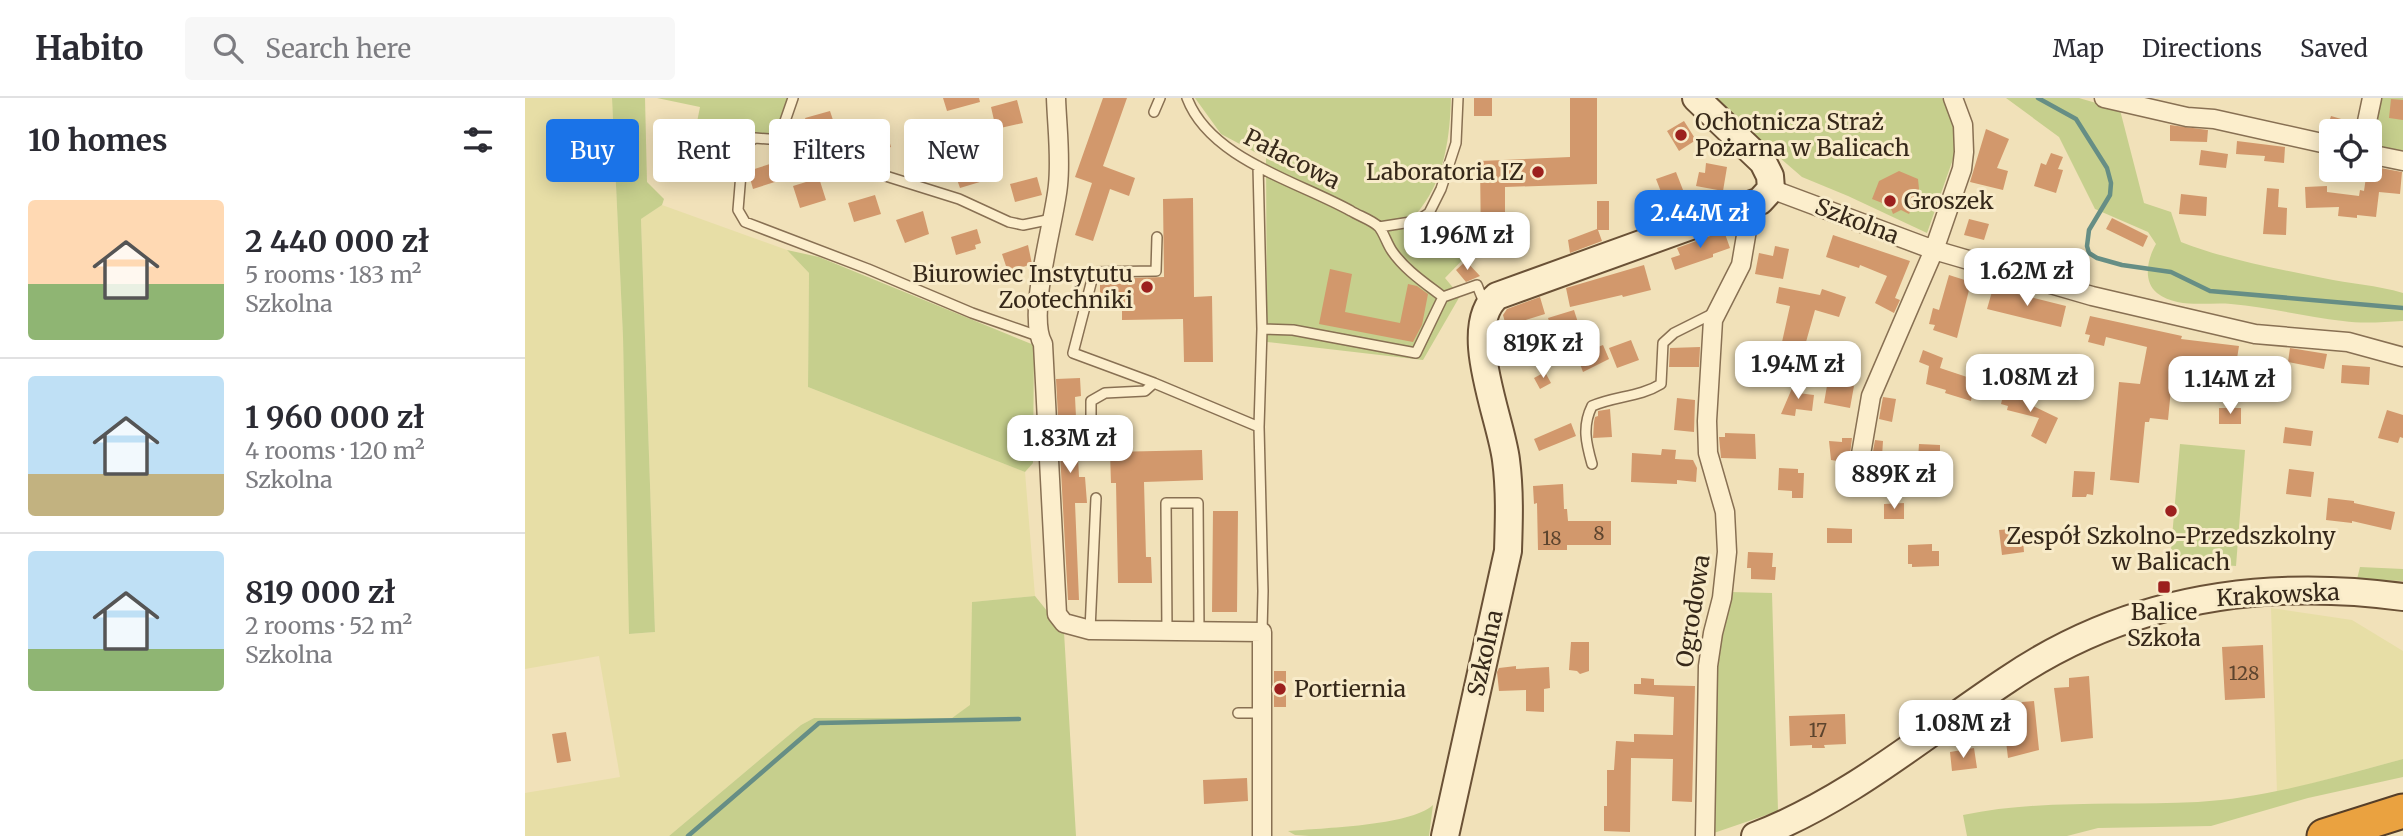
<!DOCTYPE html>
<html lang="en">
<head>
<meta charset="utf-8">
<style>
  :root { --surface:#fff; --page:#f7f7f7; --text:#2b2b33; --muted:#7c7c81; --line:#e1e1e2; --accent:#1a73e8 }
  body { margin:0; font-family:Merriweather,serif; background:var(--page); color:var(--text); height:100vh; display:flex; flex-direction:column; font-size:26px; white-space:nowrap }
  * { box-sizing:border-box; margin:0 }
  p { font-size:23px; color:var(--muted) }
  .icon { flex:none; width:38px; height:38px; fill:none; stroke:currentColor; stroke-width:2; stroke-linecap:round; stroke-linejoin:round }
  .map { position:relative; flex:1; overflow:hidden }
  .drawer { display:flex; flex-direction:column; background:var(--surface); width:525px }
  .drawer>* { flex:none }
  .guide { position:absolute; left:21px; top:21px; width:665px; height:63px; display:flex; gap:14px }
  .fabs { position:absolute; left:1794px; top:21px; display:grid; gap:14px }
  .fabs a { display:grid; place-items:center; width:63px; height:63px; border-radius:7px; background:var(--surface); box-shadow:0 4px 18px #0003; font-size:35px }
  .price { position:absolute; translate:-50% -60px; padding:0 16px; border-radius:14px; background:#fff; color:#222; font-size:23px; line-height:46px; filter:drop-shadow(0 2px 4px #0008) }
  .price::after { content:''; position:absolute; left:50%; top:42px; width:21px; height:16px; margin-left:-10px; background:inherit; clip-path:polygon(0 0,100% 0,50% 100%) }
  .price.on { background:var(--accent); color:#fff }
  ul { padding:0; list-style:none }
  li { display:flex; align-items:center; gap:21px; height:175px; padding:0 28px }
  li+li { border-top:2px solid var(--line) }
  li span { display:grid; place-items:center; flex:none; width:196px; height:140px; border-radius:7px; color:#555 }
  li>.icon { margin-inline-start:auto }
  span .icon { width:84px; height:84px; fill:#fffc; stroke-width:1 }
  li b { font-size:30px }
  h2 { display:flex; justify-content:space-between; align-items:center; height:84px; padding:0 28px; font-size:30px }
  .pill { padding:0 24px; border-radius:7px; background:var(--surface); box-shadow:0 4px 18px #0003; font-size:24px; line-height:63px }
  .pill.on { background:var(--accent); color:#fff }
  header { display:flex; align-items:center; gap:42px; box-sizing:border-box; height:98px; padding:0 35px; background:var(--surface); border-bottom:2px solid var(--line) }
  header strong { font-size:33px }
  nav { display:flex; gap:38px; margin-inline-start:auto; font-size:24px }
  .search { width:490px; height:63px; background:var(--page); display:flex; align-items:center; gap:18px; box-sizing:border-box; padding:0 24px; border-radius:7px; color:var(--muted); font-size:26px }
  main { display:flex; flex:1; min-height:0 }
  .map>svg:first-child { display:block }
  .farmland { fill:#e7dea6 }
  .green { fill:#c6cf8d }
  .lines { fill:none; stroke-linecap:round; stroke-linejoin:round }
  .stream { stroke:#668e85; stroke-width:4.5 }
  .building { fill:#d2986c }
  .lane-casing { stroke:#887053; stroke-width:12 }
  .street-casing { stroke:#887053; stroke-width:21 }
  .secondary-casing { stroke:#6a5136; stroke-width:30 }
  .highway-casing { stroke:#553e28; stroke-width:37 }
  .lane { stroke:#fceecc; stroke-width:9 }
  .street { stroke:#fceecc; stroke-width:18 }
  .secondary { stroke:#fceecc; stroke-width:26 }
  .highway { stroke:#eaa240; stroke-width:33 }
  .poi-dot { fill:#9c201e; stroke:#f8ebc9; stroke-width:2.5 }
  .labels { text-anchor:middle; stroke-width:6; stroke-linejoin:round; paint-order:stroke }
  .number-label { font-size:19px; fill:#5d442e }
  .poi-label { font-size:23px; fill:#362819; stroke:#f8ebc9; text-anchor:start }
  .street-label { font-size:23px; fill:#362819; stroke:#f8ebc9 }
</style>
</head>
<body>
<header>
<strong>Habito</strong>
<div class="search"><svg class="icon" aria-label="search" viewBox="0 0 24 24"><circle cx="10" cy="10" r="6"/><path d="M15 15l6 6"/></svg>Search here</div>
<nav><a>Map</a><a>Directions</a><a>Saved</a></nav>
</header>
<main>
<section class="drawer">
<h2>10 homes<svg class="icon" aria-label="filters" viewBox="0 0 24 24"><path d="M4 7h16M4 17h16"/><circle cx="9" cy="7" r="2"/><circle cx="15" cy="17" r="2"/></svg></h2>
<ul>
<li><span style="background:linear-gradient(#ffd9b3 60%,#8fb573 0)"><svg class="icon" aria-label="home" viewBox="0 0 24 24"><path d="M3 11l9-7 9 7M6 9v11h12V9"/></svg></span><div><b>2 440 000 zł</b><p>5 rooms · 183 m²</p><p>Szkolna</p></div></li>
<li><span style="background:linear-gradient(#bfe0f5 70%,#c2b280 0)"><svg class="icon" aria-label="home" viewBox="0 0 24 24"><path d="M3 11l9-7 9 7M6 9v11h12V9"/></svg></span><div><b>1 960 000 zł</b><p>4 rooms · 120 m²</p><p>Szkolna</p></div></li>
<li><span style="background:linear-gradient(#bfe0f5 70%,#8fb573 0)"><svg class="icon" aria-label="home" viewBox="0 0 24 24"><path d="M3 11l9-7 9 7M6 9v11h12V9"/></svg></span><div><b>819 000 zł</b><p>2 rooms · 52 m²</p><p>Szkolna</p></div></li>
</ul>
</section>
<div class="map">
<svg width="1878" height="738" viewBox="0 0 1878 738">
  <rect width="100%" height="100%" fill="#f1e1b9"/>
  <path class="farmland" d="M0 0H87L98 239 105 536 130 534 116 121 137 107 262 152 284 175 283 289 500 374 510 498 447 504 446 607 427 620H289L276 627 144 738H0V695L95 679 74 558 0 571Z
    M1746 510 1827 522 1878 553V661L1752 695Z"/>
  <path class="green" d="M87 0H120L122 84 139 101 137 107 116 121 130 534 104 536 98 239Z
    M132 0H264L251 36 244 38 172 24 175 9Z
    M670 0H926C925 37 920 79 896 110 891 117 883 122 876 128L924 125 948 151 920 180 935 198 898 262 742 244 741 60 696 36Z
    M1186 0H1417L1430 21 1433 47 1402 135 1323 98 1277 79Z
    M1481 0H1554L1595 12 1619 105 1646 114 1656 144C1702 162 1750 170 1798 180 1825 186 1852 187 1878 195V223C1858 224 1838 226 1818 223 1781 219 1744 209 1706 206 1682 204 1653 211 1632 195 1617 182 1623 160 1631 146L1623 134 1570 111 1534 39Z
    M1851 0H1878V58L1845 51V34Z
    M262 152 294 159 509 247 508 365 500 374 283 289 284 175Z
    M1655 346 1720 352 1711 468 1645 463Z
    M1835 469 1878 471V483L1832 481Z
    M1205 494 1247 495 1253 713 1183 737 1186 576Z
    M510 498 539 534 551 738H144L276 627 289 620H427L445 607 447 504Z
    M1878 661V679L1783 700 1686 728 1573 730 1542 738H1442L1438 717C1516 701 1594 708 1673 704 1744 700 1810 679 1878 661Z
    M908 707 904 738H784L770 737 763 733C796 730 885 728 908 707Z"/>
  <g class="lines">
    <path class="stream" d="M1513 0 1551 21 1582 70 1586 85 1585 97 1564 132 1562 148 1564 155 1572 160 1597 167 1646 174 1685 193 1878 210
      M163 738 294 625 494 621"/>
  </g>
  <path class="building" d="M418 0H454L455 4 422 13Z
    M578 0H602L578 68 610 80 604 98 585 91 568 143 550 137 567 85 550 79Z
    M949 0H967V18H949Z
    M1045 0H1072V86L980 89V150H956L955 63 1045 59Z
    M1866 1 1878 2V22L1864 20Z
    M492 2 498 25 471 31 466 9Z
    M305 13 312 34 287 42 280 20Z
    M1806 18 1823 23 1820 33H1801Z
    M1159 23 1171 42 1154 53 1142 33Z
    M1645 27 1683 32 1682 44 1645 43Z
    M361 31 366 49 340 56 335 38Z
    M1461 31 1484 41 1472 70 1483 73 1478 92 1445 84Z
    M1712 43 1760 49 1759 65 1739 63 1740 58 1711 56Z
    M194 45 201 67 175 75 169 53Z
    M411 46 417 66 391 78 383 54Z
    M1676 52 1703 56 1701 70 1674 67Z
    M1526 55 1538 59 1533 71 1538 72 1531 95 1509 88 1516 65 1521 67Z
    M462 62 468 80 435 90 429 73Z
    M248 65 253 83 228 91 223 73Z
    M1181 65 1202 69 1198 93 1171 88 1174 74 1180 75Z
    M1844 68 1877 74 1875 96 1854 94 1851 119 1832 117V120L1813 118 1814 109 1781 110 1780 89 1802 88V94L1834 98 1835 92 1839 93 1842 72H1844Z
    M1374 73 1393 81 1394 91 1384 116 1376 112 1368 116 1365 108 1347 101 1354 83Z
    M1151 74 1158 92 1138 99 1131 81Z
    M512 79 517 97 490 104 485 86Z
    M294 80 301 102 275 110 268 88Z
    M1742 90 1754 91 1753 109 1762 110 1761 137 1738 136Z
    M1656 96 1682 99 1681 118 1654 116Z
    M350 97 356 116 329 124 323 105Z
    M668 100 669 199 687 198 688 264H659L658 221 597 222V211L575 212V181L639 179 638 101Z
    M1072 103H1084V132H1073L1077 143 1045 155 1043 142 1072 131Z
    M398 113 404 136 380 145 371 122Z
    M1587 120 1623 138 1618 149 1581 131Z
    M1444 121 1464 126 1459 142 1439 137Z
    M452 131 456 145 450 147 451 151 431 157 426 139Z
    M1199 133 1205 150 1188 156V159L1150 172 1146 160 1155 157 1152 150Z
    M1308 137 1385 163 1370 200 1375 202 1369 215 1350 205 1362 178 1335 167 1334 170 1301 159Z
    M503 147 507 166 483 174 477 156Z
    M1250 148 1264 151 1258 181 1230 176 1234 155 1248 158Z
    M941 163 955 178 941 184 931 172Z
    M1119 167 1126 192 1098 199 1097 197 1045 209 1041 190Z
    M805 171 827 176 820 214 875 225 883 186 892 188 903 196 897 227 888 244 794 226Z
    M1424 177 1446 184 1432 240 1408 232 1410 227 1404 226 1408 210 1414 212Z
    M1254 189 1295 197 1297 191 1321 199 1314 219 1290 212 1279 251 1257 244 1265 208 1251 205Z
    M1468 190 1541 208 1536 229 1462 211Z
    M1015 199 1020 216 981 228 978 217 982 211Z
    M1049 212 1062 253 1078 247 1084 261 1058 274 1045 239 1031 243 1023 220Z
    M1565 218 1657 238 1656 241 1714 248 1711 267 1671 262 1669 292 1646 291 1643 322 1625 320 1624 324H1620L1614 385 1585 382 1594 284 1615 286 1622 249 1581 239 1579 248 1563 244 1565 237 1560 236Z
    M1106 242 1114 262 1092 270 1084 250Z
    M1175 249 1174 269H1144L1145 250Z
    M1765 250 1802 256 1799 271 1763 264Z
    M1398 252 1418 260 1415 270 1442 279 1441 283 1449 285 1446 303 1420 295 1421 292 1401 286 1404 268 1394 264Z
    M1817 267 1845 269 1844 287 1816 285Z
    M1530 270 1536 279 1562 270 1568 284 1545 293 1535 301 1519 279Z
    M1020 274 1026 285 1015 291 1009 280Z
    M555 280 556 298 550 299 554 379H560L562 405H550L554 502H543L531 281Z
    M1732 280H1755V297L1733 298Z
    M1271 281 1275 282 1273 295 1289 297 1287 313 1271 311 1270 318 1256 316Z
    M1303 282 1329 288 1325 310 1299 305Z
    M1480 290 1502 295 1500 304 1533 320 1521 346 1506 338 1514 320 1482 312 1483 308 1476 306Z
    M1358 299 1371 301 1367 324 1354 321Z
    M1152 300 1170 302 1169 334 1149 332Z
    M1694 310H1716V326H1694Z
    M1085 311 1087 339 1068 340 1069 324 1070 319 1073 318V313Z
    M1862 312 1878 317V340L1875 339 1873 345 1853 340Z
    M1046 325 1051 338 1014 353 1009 341Z
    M1760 329 1788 333 1786 348 1758 345Z
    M1200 335 1230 336 1231 361 1196 360 1194 339H1200Z
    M1317 340H1327L1324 365 1306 362 1304 343 1317 344Z
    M1350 342 1358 343 1356 374 1339 373 1346 365Z
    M1394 346 1415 347V362L1393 361Z
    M1137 351 1151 352 1150 361 1168 362 1172 370 1171 384 1152 382V386L1106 384 1107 355 1136 357Z
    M677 352 678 382 619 384 621 459H626L627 485H593L591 385H586L585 354Z
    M1254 370 1273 371V375H1279L1278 400H1267V393L1253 392Z
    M1764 371 1789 374 1786 399 1761 396Z
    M1549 373 1570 374 1568 397 1562 396 1561 399H1547Z
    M1038 386 1039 411H1042L1043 423H1086V447H1042V452H1013L1012 405 1009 406 1008 388Z
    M1803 400 1829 403V405L1870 414 1866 432 1827 423V425L1801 422Z
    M1379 405V421H1359V406Z
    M688 413H713L712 514H687Z
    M1302 430 1327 431V445H1302Z
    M1497 430 1499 454 1477 457 1474 432Z
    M1407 446V453H1414V468L1387 469V466H1383V447Z
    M1223 454 1248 455 1247 469H1251L1250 482 1226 481V470H1222Z
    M1046 544H1064V573L1055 576 1052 573 1044 572Z
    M1738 547 1740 600 1700 602 1697 549Z
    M991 568V571L1024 569 1025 590 1019 591V614L1001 613V592L974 593 972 574 974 570Z
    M749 573H761V609H749Z
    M1564 578 1568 640 1536 644 1529 590 1544 589V580Z
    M1116 580 1129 581V587L1170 588 1167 704 1147 703 1148 661 1106 660 1105 734 1079 733V708H1082V672H1089L1091 643 1109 644V636L1148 637 1149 599 1109 596V586H1116Z
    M1509 603 1514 652 1483 660 1478 618 1497 604Z
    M1320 616 1321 646 1299 647 1300 650H1287V647L1265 648 1264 618Z
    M41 634 46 663 32 665 27 636Z
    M1449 650 1452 670 1427 673 1425 654Z
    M722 680 723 703 679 706 678 682Z"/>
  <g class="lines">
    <defs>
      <path id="lane" d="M662 0C685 61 772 83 826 113 834 118 847 122 854 129 859 135 862 146 867 153 880 172 900 185 918 199L891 255 768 232 737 231
        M629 14 635 0
        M258 42 259 26 268 0
        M733 68 737 231 734 329 738 493 737 534
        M854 129 892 123 904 115 916 91 931 45 933 0
        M632 139 631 173 569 174 548 255 629 285 734 329
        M918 199 952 187 960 207
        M513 238 447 215 343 171 220 124 213 112 218 51 221 46 230 40 258 42 268 49 434 101 484 124 498 127 527 121
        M600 346 566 348V303L580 295 620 293 629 285
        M1067 366C1061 345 1057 328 1067 308 1090 298 1115 299 1136 286L1138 245 1149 235 1189 215
        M565 532 571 400
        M642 533 641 405H673L674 533
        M713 615H737"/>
      <path id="street" d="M531 0C532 29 536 58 533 87 530 123 501 216 518 246L532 516 539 525 565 532 737 534V738
        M1579 0 1662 19 1689 21 1806 47
        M1840 33 1847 0
        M1844 56 1878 63
        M1246 91 1409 152 1567 198 1730 236 1823 244 1878 259
        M1335 362 1346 298 1409 152 1437 71 1439 54 1438 27 1428 0
        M1180 738 1183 568 1188 535 1197 500 1202 454 1200 414 1183 355 1182 323 1188 222 1216 167 1223 126 1221 110"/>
      <path id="secondary" d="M920 738 983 453C984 423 985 392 981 362 976 320 935 229 972 198L1235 103 1246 91 1245 78 1238 64 1171 0
        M1230 738C1324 702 1399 637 1482 582 1601 501 1737 480 1878 499"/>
      <path id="highway" d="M1799 738 1878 713"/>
    </defs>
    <use href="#lane" class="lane-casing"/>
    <use href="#street" class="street-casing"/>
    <use href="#secondary" class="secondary-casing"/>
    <use href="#highway" class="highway-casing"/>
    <use href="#lane" class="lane"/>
    <use href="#street" class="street"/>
    <use href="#secondary" class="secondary"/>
    <use href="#highway" class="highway"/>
  </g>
  <g class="poi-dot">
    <circle cx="1156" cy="37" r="7"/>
    <circle cx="1013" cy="74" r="7"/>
    <circle cx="1365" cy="103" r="7"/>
    <circle cx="622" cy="189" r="7"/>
    <circle cx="1646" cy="413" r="7"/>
    <rect x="1632" y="482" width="14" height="14" rx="3.5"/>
    <circle cx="755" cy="591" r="7"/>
  </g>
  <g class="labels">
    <g class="number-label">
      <text x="1074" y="442">8</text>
      <text x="1027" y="447">18</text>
      <text x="1719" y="582">128</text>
      <text x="1293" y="639">17</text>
    </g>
    <g class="poi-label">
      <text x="1170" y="32">Ochotnicza Straż<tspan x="1170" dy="26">Pożarna w Balicach</tspan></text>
      <text x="999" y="82" text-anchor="end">Laboratoria IZ</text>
      <text x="1379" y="111">Groszek</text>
      <text x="608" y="184" text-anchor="end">Biurowiec Instytutu<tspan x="608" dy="26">Zootechniki</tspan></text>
      <text x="1646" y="446" text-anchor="middle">Zespół Szkolno-Przedszkolny<tspan x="1646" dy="26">w Balicach</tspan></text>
      <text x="1639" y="522" text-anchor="middle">Balice<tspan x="1639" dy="26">Szkoła</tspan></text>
      <text x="769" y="599">Portiernia</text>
    </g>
    <g class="street-label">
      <text transform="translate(767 61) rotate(27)" y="8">Pałacowa</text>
      <text transform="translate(1332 123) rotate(21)" y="8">Szkolna</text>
      <text transform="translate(1753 497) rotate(-3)" y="8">Krakowska</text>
      <text transform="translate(1168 513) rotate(-81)" y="8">Ogrodowa</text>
      <text transform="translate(960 555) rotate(-77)" y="8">Szkolna</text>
    </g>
  </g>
</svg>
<div class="fabs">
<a><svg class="icon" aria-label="locate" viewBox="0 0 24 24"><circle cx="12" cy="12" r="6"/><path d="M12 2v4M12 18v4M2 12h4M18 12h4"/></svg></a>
</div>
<b class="price on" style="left:1175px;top:152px">2.44M zł</b>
<b class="price" style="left:942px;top:174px">1.96M zł</b>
<b class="price" style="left:1502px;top:210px">1.62M zł</b>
<b class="price" style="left:1018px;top:282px">819K zł</b>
<b class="price" style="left:1273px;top:303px">1.94M zł</b>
<b class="price" style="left:1505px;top:316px">1.08M zł</b>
<b class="price" style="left:1705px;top:318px">1.14M zł</b>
<b class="price" style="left:545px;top:377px">1.83M zł</b>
<b class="price" style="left:1369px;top:413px">889K zł</b>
<b class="price" style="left:1438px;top:662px">1.08M zł</b>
<div class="guide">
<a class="pill on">Buy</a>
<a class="pill">Rent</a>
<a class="pill">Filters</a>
<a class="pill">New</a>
</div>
</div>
</main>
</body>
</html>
